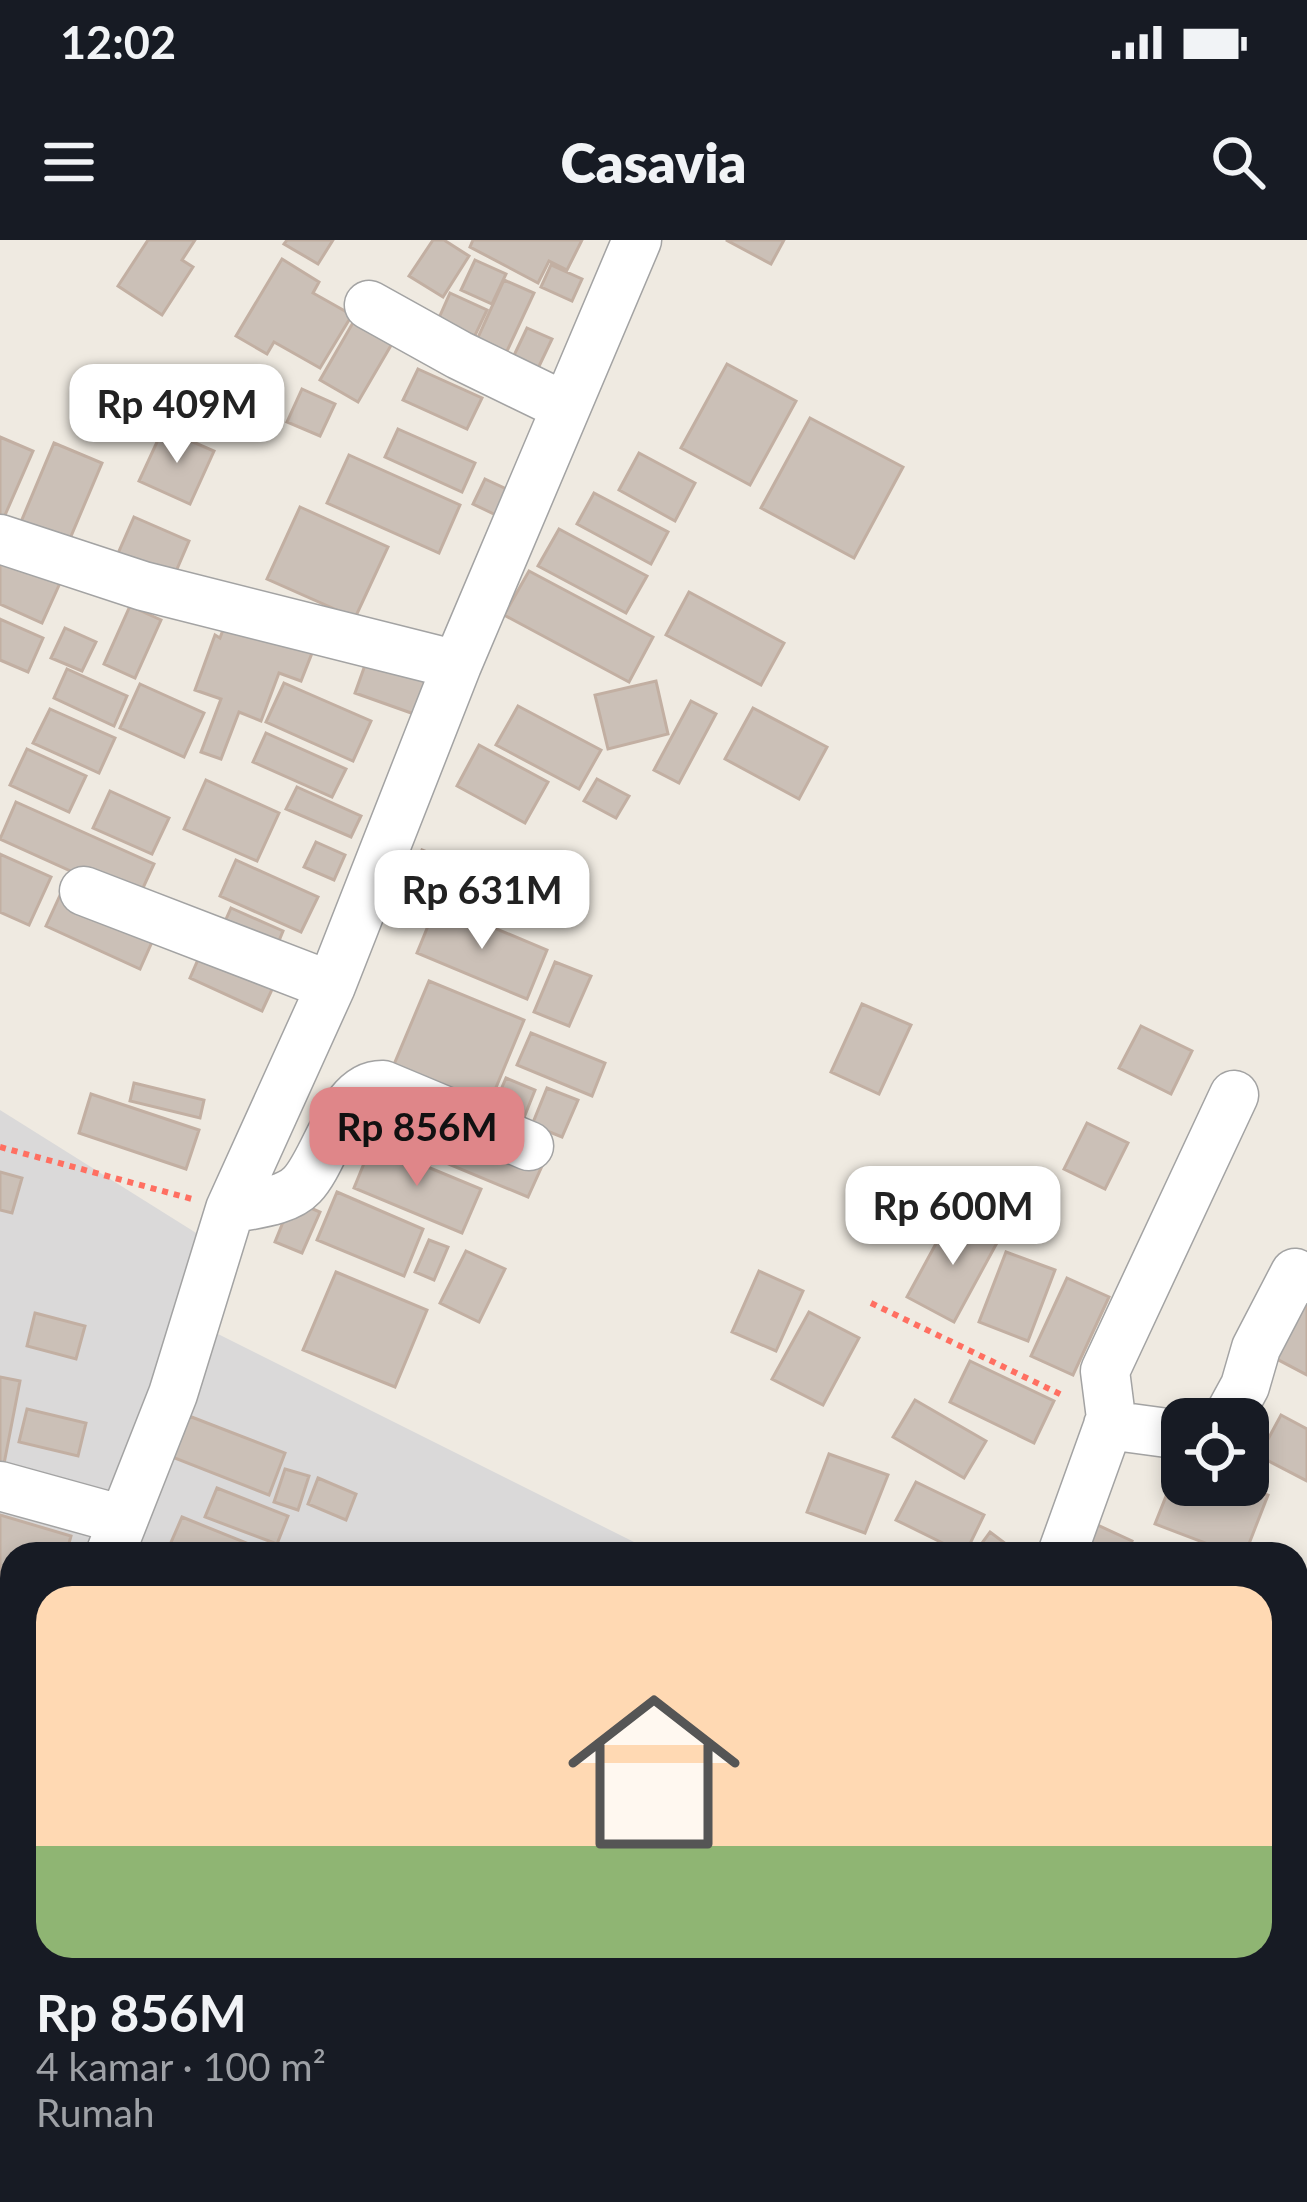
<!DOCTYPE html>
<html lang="id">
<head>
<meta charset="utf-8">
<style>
  :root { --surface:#171b24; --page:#20242c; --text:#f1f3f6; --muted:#9ea1a6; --line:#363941; --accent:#df8689 }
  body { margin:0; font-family:Lato,sans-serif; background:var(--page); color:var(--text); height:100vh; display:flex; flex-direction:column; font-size:45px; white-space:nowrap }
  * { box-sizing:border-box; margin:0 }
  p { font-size:39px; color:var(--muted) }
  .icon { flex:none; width:66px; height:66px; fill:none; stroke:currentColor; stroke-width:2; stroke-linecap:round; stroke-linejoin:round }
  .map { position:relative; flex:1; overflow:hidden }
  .side { position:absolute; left:0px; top:1302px; width:1308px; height:660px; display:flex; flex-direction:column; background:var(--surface); border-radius:36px 36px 0 0; box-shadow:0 6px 18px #0003 }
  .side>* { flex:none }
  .fabs { position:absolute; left:1161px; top:1158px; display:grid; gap:24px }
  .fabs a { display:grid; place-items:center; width:108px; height:108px; border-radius:24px; background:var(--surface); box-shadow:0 6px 18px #0003; font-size:60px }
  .price { position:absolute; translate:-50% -102px; padding:0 27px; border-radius:24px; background:#fff; color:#222; font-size:39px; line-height:78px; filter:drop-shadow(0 3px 6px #0008) }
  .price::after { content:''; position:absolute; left:50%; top:72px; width:36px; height:27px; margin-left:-18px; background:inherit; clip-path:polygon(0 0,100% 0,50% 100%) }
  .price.current { background:var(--accent); color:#111 }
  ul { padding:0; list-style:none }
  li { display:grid; align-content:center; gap:24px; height:636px; padding:0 36px }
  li+li { border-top:3px solid var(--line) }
  li span { display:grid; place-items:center; height:372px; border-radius:36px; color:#555 }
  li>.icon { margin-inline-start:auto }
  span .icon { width:216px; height:216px; fill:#fffc; stroke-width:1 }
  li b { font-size:51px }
  .status { display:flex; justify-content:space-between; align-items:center; height:84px; padding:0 60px; background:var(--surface); direction:ltr }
  .status svg { height:33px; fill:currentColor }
  header { display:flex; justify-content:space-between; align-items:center; height:156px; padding:0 36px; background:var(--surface); font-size:54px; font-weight:800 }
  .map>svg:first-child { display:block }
  .residential { fill:#dad9d9 }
  .building { fill:#cbc0b7; stroke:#c2afa2; stroke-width:3 }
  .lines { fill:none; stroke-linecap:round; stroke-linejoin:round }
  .minor-casing { stroke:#a3a3a3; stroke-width:51 }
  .path { stroke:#ff6f61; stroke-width:6; stroke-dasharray:6 6; stroke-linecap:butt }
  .minor { stroke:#fff; stroke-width:48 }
</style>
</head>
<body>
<div class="status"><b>12:02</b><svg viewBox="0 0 49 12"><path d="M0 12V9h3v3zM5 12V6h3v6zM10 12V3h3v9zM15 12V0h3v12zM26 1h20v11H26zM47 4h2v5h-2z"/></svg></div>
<header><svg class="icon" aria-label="menu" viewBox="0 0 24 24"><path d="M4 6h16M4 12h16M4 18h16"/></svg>Casavia<svg class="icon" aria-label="search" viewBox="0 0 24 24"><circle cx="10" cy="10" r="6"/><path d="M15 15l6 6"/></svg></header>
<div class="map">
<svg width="1307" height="1962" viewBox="0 0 1307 1962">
  <rect width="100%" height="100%" fill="#efeae1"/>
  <path class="residential" d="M0 870 201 996 95 1314H12V1505L0 1532Z
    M202 1086 658 1314H102Z
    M12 1521V1950H757L751 1962H0V1548Z"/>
  <path class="building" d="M148 0H195L182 20 193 27 162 75 118 46Z
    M287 0H333L318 24 284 4Z
    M433 0H444L469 16 443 57 409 36Z
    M473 0H582L567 30 549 21 538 43 470 7Z
    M726 0H784L771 24Z
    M282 19 319 42 313 53 352 75 320 128 274 102 267 114 236 96Z
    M475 20 506 34 492 64 461 50Z
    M551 25 582 39 572 61 541 47Z
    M504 40 534 53 500 126 471 113Z
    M450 53 487 70 471 104 435 87Z
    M362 67 400 90 358 162 320 140Z
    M527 88 552 99 532 141 507 130Z
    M727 124 796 161 750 245 681 208Z
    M418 129 482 158 467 189 403 160Z
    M302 149 335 164 320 196 287 182Z
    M810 178 903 227 854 318 761 268Z
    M163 189 214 211 190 264 139 241Z
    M398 189 475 223 462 252 385 217Z
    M0 197 33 211 2 282 0 281Z
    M54 203 102 223 66 308 18 289Z
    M639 213 695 243 675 281 619 250Z
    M349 215 460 265 439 313 327 263Z
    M485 239 511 251 500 277 473 264Z
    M594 253 668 292 651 324 577 284Z
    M300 267 388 307 355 378 267 339Z
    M134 277 189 301 171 343 116 318Z
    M559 289 647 336 626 373 538 326Z
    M0 316 60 343 42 383 0 364Z
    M529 331 653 397 629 442 504 375Z
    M689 352 784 403 761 445 666 395Z
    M130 366 161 380 135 438 104 424Z
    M228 376 314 408 301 441 279 433 261 481 239 472 221 519 201 512 221 459 195 450 215 395 220 398Z
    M0 379 43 398 28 432 0 420Z
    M65 388 96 402 82 431 51 418Z
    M369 414 428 435 414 474 355 453Z
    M67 429 127 456 114 486 54 458Z
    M656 441 668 494 608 509 595 455Z
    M284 443 371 481 353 521 266 482Z
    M140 444 204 473 184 517 120 488Z
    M691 461 716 474 679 543 654 530Z
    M518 466 601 510 579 549 496 505Z
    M753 468 827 507 799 559 725 519Z
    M50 469 115 498 99 533 33 503Z
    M266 493 346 529 332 557 253 522Z
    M479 505 548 542 525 583 457 546Z
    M27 509 86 536 69 572 10 545Z
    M597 539 629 556 616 578 584 561Z
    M206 540 279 573 257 621 184 589Z
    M297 547 361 576 351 597 286 569Z
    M110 551 169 578 152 614 93 588Z
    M16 562 154 624 137 661 0 599Z
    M316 602 345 615 334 640 304 627Z
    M422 610 469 629 458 654 411 635Z
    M0 614 51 637 29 685 0 672Z
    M236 620 318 657 301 692 220 656Z
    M62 651 156 693 140 729 46 686Z
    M437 664 547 710 527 759 417 713Z
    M231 668 283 691 272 718 219 695Z
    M203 708 276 741 262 771 190 738Z
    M555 722 591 736 569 786 534 772Z
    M429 741 524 780 485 874 390 834Z
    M862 764 911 785 879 854 831 832Z
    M1141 786 1192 811 1171 854 1119 828Z
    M531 793 605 823 592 856 517 825Z
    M506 838 535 850 521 885 491 873Z
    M134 843 204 860 200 878 130 861Z
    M547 848 578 860 562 897 532 885Z
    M91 854 199 890 186 929 79 893Z
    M377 856 448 885 435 913 365 885Z
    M1087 883 1128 903 1105 949 1064 929Z
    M459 892 542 926 528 957 446 923Z
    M372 904 481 949 462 993 354 948Z
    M0 932 22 938 12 973 0 970Z
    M337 952 423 989 404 1036 317 1000Z
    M292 960 320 972 302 1013 275 1002Z
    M952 974 999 999 954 1082 907 1057Z
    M429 1000 448 1007 434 1040 415 1032Z
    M466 1011 505 1029 479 1082 440 1063Z
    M1006 1012 1055 1030 1028 1101 979 1082Z
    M759 1031 803 1051 776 1111 732 1092Z
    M336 1032 427 1070 395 1147 303 1110Z
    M1067 1038 1109 1057 1073 1135 1031 1116Z
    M1307 1056V1135L1269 1115Z
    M809 1072 859 1098 823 1165 772 1139Z
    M35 1073 85 1086 76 1119 27 1106Z
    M970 1121 1054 1161 1034 1203 950 1162Z
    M0 1137 20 1141 3 1229H0Z
    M915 1160 986 1201 964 1238 893 1197Z
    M27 1169 86 1183 78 1216 19 1202Z
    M1281 1175 1307 1189V1241L1259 1216Z
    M189 1176 285 1213 269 1255 172 1217Z
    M829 1214 888 1235 865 1293 807 1272Z
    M1180 1221 1182 1245H1242L1268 1255 1245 1314H1234L1155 1284Z
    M285 1229 309 1236 298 1270 274 1262Z
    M318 1238 356 1254 346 1280 308 1264Z
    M916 1242 984 1275 965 1314 896 1280Z
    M217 1248 288 1276 277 1304 205 1277Z
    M0 1275 71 1296 66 1314H12V1401L0 1397Z
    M182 1277 266 1311 265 1314H166Z
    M1091 1282 1132 1301 1126 1314H1077Z
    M990 1292 1019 1314H974Z
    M0 1791 12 1796V1855L4 1871 0 1869Z
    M190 1950H257L251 1962H184Z
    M268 1950H315L310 1962H262Z
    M337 1950H363L380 1957 378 1962H332Z
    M821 1950H897L891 1962H847Z"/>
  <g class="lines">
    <defs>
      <path id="minor" d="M369 65 459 115 566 167
        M0 299 143 346 457 425
        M84 651 331 746
        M230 969C252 964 286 962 302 945 327 919 341 844 383 845L529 906
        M1227 1179 1245 1146 1256 1108 1295 1033 1307 1039
        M1108 1185 1182 1195
        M0 1246 123 1280
        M110 1314 173 1154 230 969 331 746 457 425 637 0
        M1062 1314 1111 1178 1105 1131 1234 855
        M0 1582 12 1554
        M0 1933 12 1937
        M47 1950 74 1962
        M742 1962 747 1950"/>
    </defs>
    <use href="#minor" class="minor-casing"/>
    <path class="path" d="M0 907 192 959
      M871 1063 1064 1156"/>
    <use href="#minor" class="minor"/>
  </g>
</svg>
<div class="fabs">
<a><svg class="icon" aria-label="locate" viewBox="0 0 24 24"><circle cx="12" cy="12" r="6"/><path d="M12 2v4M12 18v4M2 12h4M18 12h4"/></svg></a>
</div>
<b class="price" style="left:177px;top:226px">Rp 409M</b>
<b class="price" style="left:482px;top:712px">Rp 631M</b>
<b class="price current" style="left:417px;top:949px">Rp 856M</b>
<b class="price" style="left:953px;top:1028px">Rp 600M</b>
<section class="side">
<ul>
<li><span style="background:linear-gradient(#ffd9b3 70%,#8fb573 0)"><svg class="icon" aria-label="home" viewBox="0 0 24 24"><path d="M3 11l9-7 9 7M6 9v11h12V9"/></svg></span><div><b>Rp 856M</b><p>4 kamar · 100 m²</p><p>Rumah</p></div></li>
</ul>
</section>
</div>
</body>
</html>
